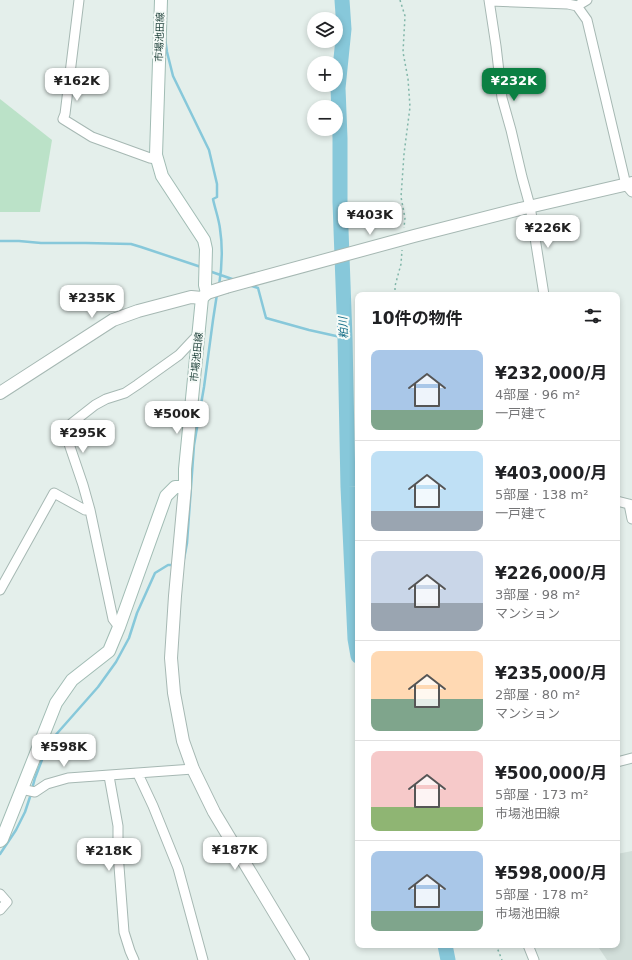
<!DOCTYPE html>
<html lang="ja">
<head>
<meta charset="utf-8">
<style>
  :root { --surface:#fff; --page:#f2f2f2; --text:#202124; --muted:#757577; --line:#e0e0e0; --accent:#0b8043 }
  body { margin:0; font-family:"DejaVu Sans","Noto Sans JP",sans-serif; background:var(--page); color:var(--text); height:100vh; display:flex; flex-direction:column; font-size:15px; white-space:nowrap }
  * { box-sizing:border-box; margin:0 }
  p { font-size:13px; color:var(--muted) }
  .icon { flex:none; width:22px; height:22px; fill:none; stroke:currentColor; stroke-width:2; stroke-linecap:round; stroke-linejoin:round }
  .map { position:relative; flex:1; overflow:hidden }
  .drawer { position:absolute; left:355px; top:292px; width:265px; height:656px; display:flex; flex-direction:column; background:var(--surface); border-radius:8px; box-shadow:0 2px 6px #0003 }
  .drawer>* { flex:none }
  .buttons { position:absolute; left:307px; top:12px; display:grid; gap:8px }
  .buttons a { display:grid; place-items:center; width:36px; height:36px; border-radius:50%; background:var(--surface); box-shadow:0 2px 6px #0003; font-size:20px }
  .price { position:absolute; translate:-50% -34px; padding:0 9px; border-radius:8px; background:#fff; color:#222; font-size:13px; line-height:26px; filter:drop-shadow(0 1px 2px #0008) }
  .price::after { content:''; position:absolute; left:50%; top:24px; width:12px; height:9px; margin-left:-6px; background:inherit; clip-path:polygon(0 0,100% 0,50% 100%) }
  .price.selected { background:var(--accent); color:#fff }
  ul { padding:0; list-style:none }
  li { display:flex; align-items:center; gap:12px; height:100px; padding:0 16px }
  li+li { border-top:1px solid var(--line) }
  li span { display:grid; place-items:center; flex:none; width:112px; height:80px; border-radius:8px; color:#555 }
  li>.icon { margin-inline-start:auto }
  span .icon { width:48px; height:48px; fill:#fffc; stroke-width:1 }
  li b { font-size:17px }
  h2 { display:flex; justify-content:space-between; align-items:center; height:48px; padding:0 16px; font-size:17px }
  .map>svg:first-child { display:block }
  .built { fill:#d2dfda }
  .green { fill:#bbe2c8 }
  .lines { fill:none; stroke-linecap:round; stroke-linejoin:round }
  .stream { stroke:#87c8da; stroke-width:2.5 }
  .river { stroke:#87c8da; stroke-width:15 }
  .minor-casing { stroke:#a6b8b3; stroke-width:11 }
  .tertiary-casing { stroke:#a6b8b3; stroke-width:14 }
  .secondary-casing { stroke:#a1bcb4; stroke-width:14 }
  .path { stroke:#81b6a9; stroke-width:1.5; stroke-dasharray:2 3; stroke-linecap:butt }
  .minor { stroke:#fff; stroke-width:9 }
  .tertiary { stroke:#fff; stroke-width:12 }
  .secondary { stroke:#fff; stroke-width:12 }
  .tertiary-bridge-casing { stroke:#a6b8b3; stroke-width:14; stroke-linecap:butt }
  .tertiary-bridge { stroke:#fff; stroke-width:12 }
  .labels { text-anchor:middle; stroke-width:4; stroke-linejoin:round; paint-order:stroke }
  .street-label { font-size:10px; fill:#21433c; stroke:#f6fbf8 }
  .water-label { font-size:11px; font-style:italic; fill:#136d87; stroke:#f6fbf8 }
</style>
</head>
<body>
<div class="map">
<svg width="632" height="960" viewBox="0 0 632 960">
  <rect width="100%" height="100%" fill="#e4efeb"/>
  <path class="built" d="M632 851V960H607L597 945H617V854Z"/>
  <path class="green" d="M0 99 52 140 40 212H0Z"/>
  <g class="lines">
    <path class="stream" d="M165 38 167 52 173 76 209 150 217 184V197L213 199C215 209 219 219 220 229 223 248 222 267 219 286
      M0 241H19L41 243H86L131 244 141 247 201 267
      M209 271 235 280
      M249 285 258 288 266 318 309 330 345 338
      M184 559 187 543 194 445 204 387 213 320 217 294
      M32 789 35 778 45 752 53 738 98 687 116 662 129 638 137 613 155 573 168 565H174
      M0 854 16 830 25 812 31 794"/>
    <path class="river" d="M342 0 344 29 338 88 340 138V202L345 338 348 487 355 639 358 656
      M445 945 448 960"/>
    <defs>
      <path id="minor" d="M79 0 65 114 63 119 92 137 150 158 156 159
        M489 0 496 46 502 98 511 130 522 177 530 206 544 295
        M490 1 568 4 577 6 587 20 626 185 632 192
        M577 6 587 0
        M617 501 632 505
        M629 504 632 519
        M0 590 54 493 85 510H90
        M119 627 113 619 90 510 83 485 67 438 68 428 72 423 95 405 106 399 125 393 137 385 179 355 194 339 198 337
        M617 762 632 758
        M138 774 153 806 178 868 203 960
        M109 776 118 826V853L124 932 130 951 134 960
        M21 789 35 792 47 784 68 778 193 769
        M0 894 7 902 0 910
        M528 945 534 960"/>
      <path id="tertiary" d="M520 209 632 183
        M207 293 226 287
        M0 393 113 320 138 311 191 297 202 298
        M185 487 175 596 171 658 174 693 183 741 193 769 214 812 303 960"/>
      <path id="secondary" d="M0 841 2 839 56 703 72 680 109 651 119 627 166 496 175 487H185V469L202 298 207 293 205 285 206 249 204 240 162 176 156 155 161 0"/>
    </defs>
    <use href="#minor" class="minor-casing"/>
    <use href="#tertiary" class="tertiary-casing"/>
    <use href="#secondary" class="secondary-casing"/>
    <path class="path" d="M400 0 405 16 403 52 408 79 410 107 404 154 401 197 405 218 404 228
      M395 295V286L401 264 402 250
      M496 945 502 960"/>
    <use href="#minor" class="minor"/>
    <use href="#tertiary" class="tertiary"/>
    <use href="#secondary" class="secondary"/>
    <defs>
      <path id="tertiary-bridge" d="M226 287 414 236 520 209"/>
    </defs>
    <use href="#tertiary-bridge" class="tertiary-bridge-casing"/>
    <use href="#tertiary-bridge" class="tertiary-bridge"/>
  </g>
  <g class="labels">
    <g class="street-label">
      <text transform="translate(159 37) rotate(-88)" y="4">市場池田線</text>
      <text transform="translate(196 357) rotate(-84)" y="4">市場池田線</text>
    </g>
    <g class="water-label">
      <text transform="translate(343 328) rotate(-92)" y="4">粕川</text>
    </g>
  </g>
</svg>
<div class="buttons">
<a><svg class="icon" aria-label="layers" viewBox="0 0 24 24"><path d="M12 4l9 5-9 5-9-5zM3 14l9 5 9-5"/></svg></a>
<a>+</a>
<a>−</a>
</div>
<b class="price" style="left:77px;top:102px">¥162K</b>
<b class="price selected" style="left:514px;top:102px">¥232K</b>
<b class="price" style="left:370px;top:236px">¥403K</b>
<b class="price" style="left:548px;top:249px">¥226K</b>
<b class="price" style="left:92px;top:319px">¥235K</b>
<b class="price" style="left:177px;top:435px">¥500K</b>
<b class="price" style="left:83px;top:454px">¥295K</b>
<b class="price" style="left:64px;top:768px">¥598K</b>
<b class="price" style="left:235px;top:871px">¥187K</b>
<b class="price" style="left:109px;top:872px">¥218K</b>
<section class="drawer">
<h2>10件の物件<svg class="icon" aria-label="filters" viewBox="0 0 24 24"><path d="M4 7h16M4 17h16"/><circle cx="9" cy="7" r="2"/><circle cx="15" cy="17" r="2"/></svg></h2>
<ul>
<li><span style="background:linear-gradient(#a9c7e8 75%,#7fa58c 0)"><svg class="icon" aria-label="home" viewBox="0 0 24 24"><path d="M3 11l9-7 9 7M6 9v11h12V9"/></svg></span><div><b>¥232,000/月</b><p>4部屋 · 96 m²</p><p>一戸建て</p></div></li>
<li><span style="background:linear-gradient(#bfe0f5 75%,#9aa5b1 0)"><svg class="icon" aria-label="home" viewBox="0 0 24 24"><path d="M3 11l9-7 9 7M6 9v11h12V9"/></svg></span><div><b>¥403,000/月</b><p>5部屋 · 138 m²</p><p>一戸建て</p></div></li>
<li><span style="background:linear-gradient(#c9d6e8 65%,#9aa5b1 0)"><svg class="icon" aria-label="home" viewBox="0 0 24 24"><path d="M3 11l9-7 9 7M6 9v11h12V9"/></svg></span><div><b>¥226,000/月</b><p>3部屋 · 98 m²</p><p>マンション</p></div></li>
<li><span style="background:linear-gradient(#ffd9b3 60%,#7fa58c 0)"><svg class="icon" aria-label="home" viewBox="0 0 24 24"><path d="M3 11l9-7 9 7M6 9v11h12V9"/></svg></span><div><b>¥235,000/月</b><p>2部屋 · 80 m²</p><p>マンション</p></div></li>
<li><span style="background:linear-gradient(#f6c9c9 70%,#8fb573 0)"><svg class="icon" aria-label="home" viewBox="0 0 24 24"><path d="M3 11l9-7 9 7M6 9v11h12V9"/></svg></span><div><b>¥500,000/月</b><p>5部屋 · 173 m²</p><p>市場池田線</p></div></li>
<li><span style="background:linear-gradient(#a9c7e8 75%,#7fa58c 0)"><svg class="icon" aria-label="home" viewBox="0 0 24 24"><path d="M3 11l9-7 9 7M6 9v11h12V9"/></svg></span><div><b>¥598,000/月</b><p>5部屋 · 178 m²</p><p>市場池田線</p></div></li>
</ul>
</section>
</div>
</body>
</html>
